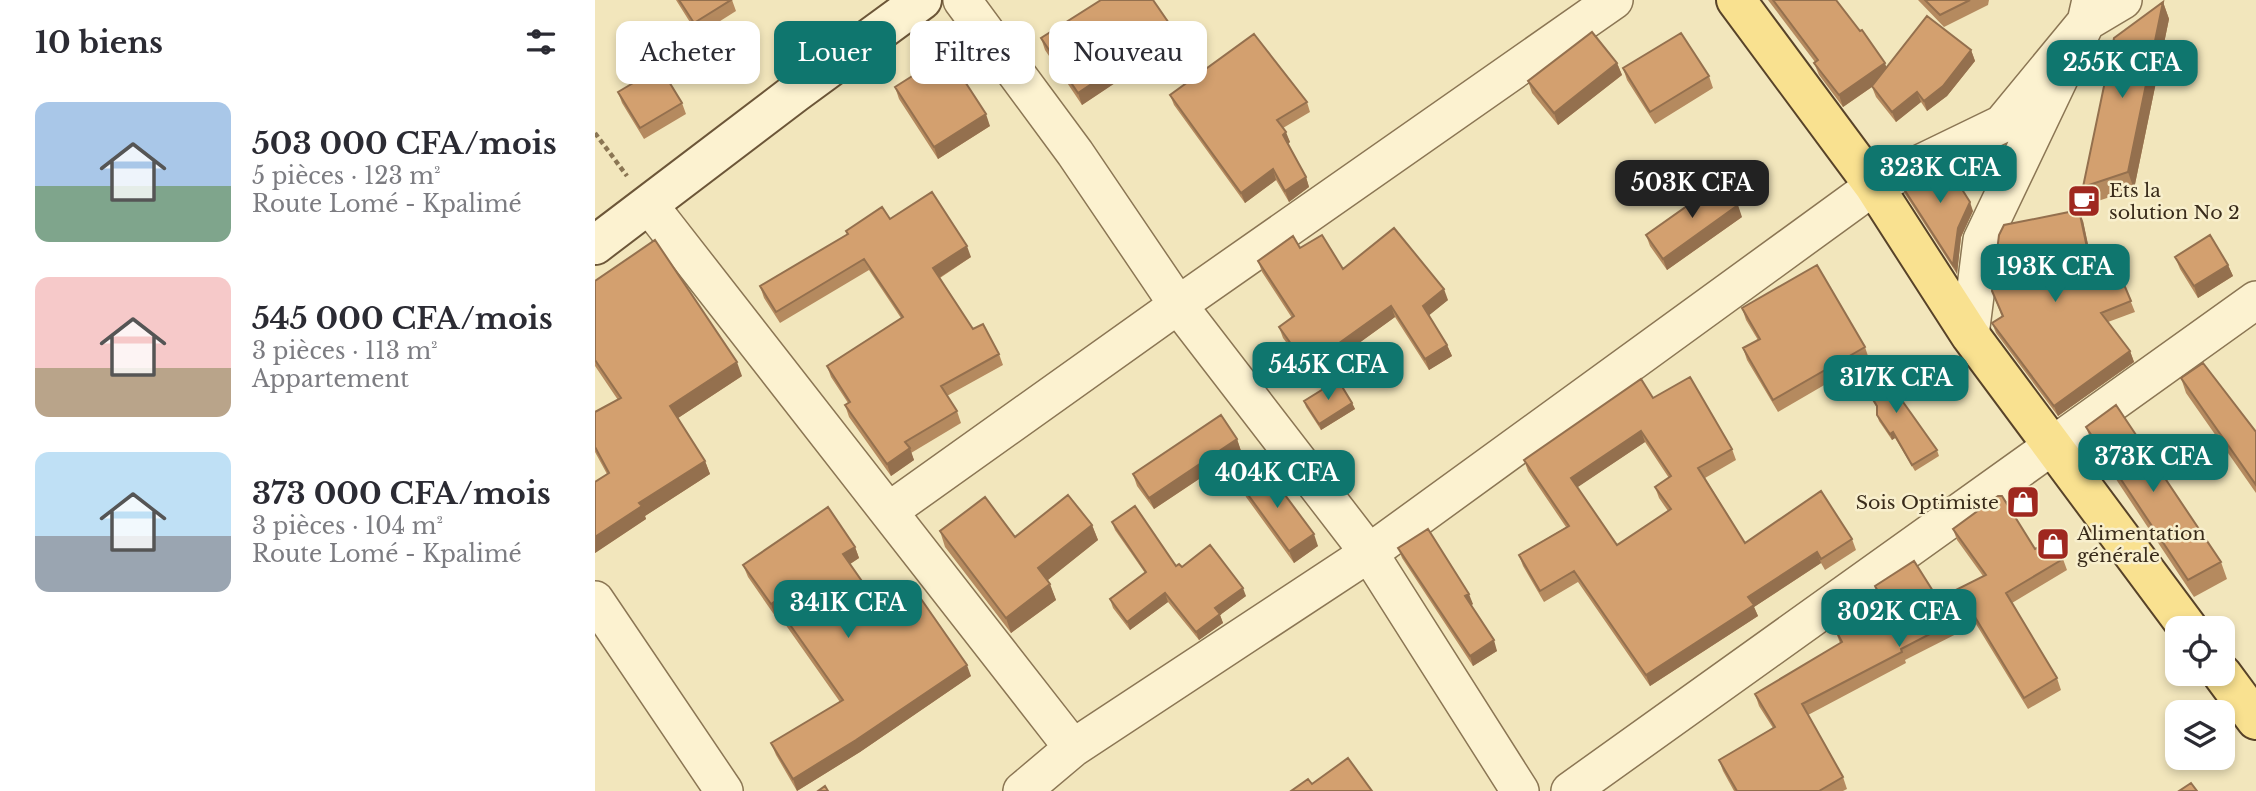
<!DOCTYPE html>
<html lang="fr">
<head>
<meta charset="utf-8">
<style>
  :root { --surface:#fff; --page:#f7f7f7; --text:#2b2b33; --muted:#7c7c81; --accent:#0f766e }
  body { margin:0; font-family:"Libre Baskerville",serif; background:var(--page); color:var(--text); height:100vh; display:flex; flex-direction:column; font-size:26px; white-space:nowrap }
  * { box-sizing:border-box; margin:0 }
  p { font-size:23px; color:var(--muted) }
  .icon { flex:none; width:38px; height:38px; fill:none; stroke:currentColor; stroke-width:2; stroke-linecap:round; stroke-linejoin:round }
  .map { position:relative; flex:1; overflow:hidden }
  .details { display:flex; flex-direction:column; background:var(--surface); width:595px }
  .details>* { flex:none }
  .banner { position:absolute; left:21px; top:21px; width:665px; height:63px; display:flex; gap:14px }
  .fabs { position:absolute; left:1570px; top:616px; display:grid; gap:14px }
  .fabs a { display:grid; place-items:center; width:70px; height:70px; border-radius:14px; background:var(--surface); box-shadow:0 4px 10px #0003; font-size:35px }
  .price { position:absolute; translate:-50% -60px; padding:0 16px; border-radius:14px; background:var(--accent); color:#fff; font-size:23px; line-height:46px; filter:drop-shadow(0 2px 4px #0008) }
  .price::after { content:''; position:absolute; left:50%; top:42px; width:21px; height:16px; margin-left:-10px; background:inherit; clip-path:polygon(0 0,100% 0,50% 100%) }
  .price.active { background:#222; color:#fff }
  ul { padding:0; list-style:none }
  li { display:flex; align-items:center; gap:21px; height:175px; padding:0 35px }
  li span { display:grid; place-items:center; flex:none; width:196px; height:140px; border-radius:14px; color:#555 }
  li>.icon { margin-inline-start:auto }
  span .icon { width:84px; height:84px; fill:#fffc; stroke-width:1 }
  li b { font-size:30px }
  h2 { display:flex; justify-content:space-between; align-items:center; height:84px; padding:0 35px; font-size:30px }
  .tag { padding:0 24px; border-radius:14px; background:var(--surface); box-shadow:0 4px 10px #0003; font-size:24px; line-height:63px }
  .tag.active { background:var(--accent); color:#fff }
  main { display:flex; flex:1; min-height:0 }
  .map>svg:first-child { display:block }
  .lines { fill:none; stroke-linecap:round; stroke-linejoin:round }
  .street-casing { stroke:#8b7654; stroke-width:40 }
  .secondary-casing { stroke:#6c5638; stroke-width:42 }
  .primary-casing { stroke:#584329; stroke-width:42 }
  .path { stroke:#8b7654; stroke-width:4.5; stroke-dasharray:5 3.5; stroke-linecap:butt }
  .street { stroke:#fcf2d0; stroke-width:37 }
  .secondary { stroke:#fcf2d0; stroke-width:38 }
  .primary { stroke:#f9e190; stroke-width:38 }
  .wall { fill:#b58a5f; fill-rule:evenodd }
  .shaded-wall { fill:#94704e }
  .building { fill:#d3a06f; stroke:#94704e; stroke-width:2; fill-rule:evenodd }
  .labels { text-anchor:middle; stroke-width:5; stroke-linejoin:round; paint-order:stroke }
  .poi-label { font-size:19px; fill:#392b1a; stroke:#f8efcd; text-anchor:start }
</style>
</head>
<body>
<main>
<section class="details">
<h2>10 biens<svg class="icon" aria-label="filters" viewBox="0 0 24 24"><path d="M4 7h16M4 17h16"/><circle cx="9" cy="7" r="2"/><circle cx="15" cy="17" r="2"/></svg></h2>
<ul>
<li><span style="background:linear-gradient(#a9c7e8 60%,#7fa58c 0)"><svg class="icon" aria-label="home" viewBox="0 0 24 24"><path d="M3 11l9-7 9 7M6 9v11h12V9"/></svg></span><div><b>503 000 CFA/mois</b><p>5 pièces · 123 m²</p><p>Route Lomé - Kpalimé</p></div></li>
<li><span style="background:linear-gradient(#f6c9c9 65%,#b9a48a 0)"><svg class="icon" aria-label="home" viewBox="0 0 24 24"><path d="M3 11l9-7 9 7M6 9v11h12V9"/></svg></span><div><b>545 000 CFA/mois</b><p>3 pièces · 113 m²</p><p>Appartement</p></div></li>
<li><span style="background:linear-gradient(#bfe0f5 60%,#9aa5b1 0)"><svg class="icon" aria-label="home" viewBox="0 0 24 24"><path d="M3 11l9-7 9 7M6 9v11h12V9"/></svg></span><div><b>373 000 CFA/mois</b><p>3 pièces · 104 m²</p><p>Route Lomé - Kpalimé</p></div></li>
</ul>
</section>
<div class="map">
<svg width="1661" height="791" viewBox="0 0 1661 791">
  <rect width="100%" height="100%" fill="#f2e6bc"/>
  <g class="lines">
    <defs>
      <path id="street" d="M367 0 480 153 583 305 774 553 925 791
        M54 205 478 748
        M1375 335 1387 240 1491 22 1528 0
        M294 511 583 305 1019 0
        M0 600 129 791
        M427 791 478 748 774 553 1279 186 1407 124 1491 22 1496 0
        M975 791 1661 300"/>
      <path id="secondary" d="M0 245 200 93 327 0"/>
      <path id="primary" d="M1141 0 1279 186 1375 335 1593 628
        M1627 674 1661 720"/>
    </defs>
    <use href="#street" class="street-casing"/>
    <use href="#secondary" class="secondary-casing"/>
    <use href="#primary" class="primary-casing"/>
    <path class="path" d="M0 133 32 176"/>
    <use href="#street" class="street"/>
    <use href="#secondary" class="secondary"/>
    <use href="#primary" class="primary"/>
  </g>
  <path class="wall" d="M81 0H137L141 11 103 35Z
    M1173 0H1241L1292 68 1376 50 1380 61 1352 96 1332 111 1326 102 1301 122 1281 97 1277 87 1248 107 1224 75 1219 63 1220 62Z
    M1323 0H1394L1393 5 1349 27Z
    M1568 2 1574 19 1539 189 1494 204 1488 187Z
    M578 29 583 41 487 105 450 50 446 38Z
    M1022 63 1027 75 963 125 937 93 933 81Z
    M1028 68 1114 76 1118 88 1060 124 1032 80Z
    M300 87 395 126 343 159 304 99Z
    M23 92 87 103 91 114 49 139 27 103Z
    M575 95 712 102 715 112 688 128 695 142 693 144 711 177 714 187 694 202 681 180 650 203 579 105Z
    M1307 186 1378 211 1366 237 1362 274 1310 194Z
    M1147 217 1072 270 1055 246 1051 235Z
    M295 219 376 257 345 278 378 329 404 354 408 365 352 396 362 411 366 423 316 453 319 460 296 476 254 417 250 405 253 403 236 377 232 366 306 318 274 270 185 323 169 298 165 286 252 235 251 231Z
    M1488 221 1501 284 1525 275 1540 312 1513 322 1535 351 1539 362 1463 416 1401 333 1397 323 1407 317 1397 291Z
    M705 248 748 269 853 300 834 315 852 345 857 356 834 370 800 317 717 377 688 338 684 327 697 318 667 272 663 261Z
    M1580 257 1633 265 1638 276 1603 298 1585 269Z
    M0 281 147 376 83 418 110 461 115 474 50 516 51 519 0 553V482L12 474 0 452V412L23 400 0 366Z
    M1147 308 1270 347 1274 359 1183 412 1152 360 1148 348 1163 340 1151 320Z
    M1262 373 1342 450 1344 456 1320 471 1300 438 1297 440 1284 421 1282 415V408L1264 379Z
    M1586 378 1661 432V493L1591 393Z
    M1058 398 1137 449 1141 460 1110 478 1150 543 1257 539 1261 550 1230 570 1226 563 1159 607 1163 616 1055 686 983 582 949 602 928 566 924 555 971 527 933 471 929 460ZM1050 442 1074 478 1060 487 1064 498 1073 511 1022 545 982 487Z
    M709 401 757 403 760 409 726 430 711 407Z
    M1491 427 1626 562 1632 579 1599 597 1497 443Z
    M642 439 646 451 559 509 542 486 538 474Z
    M646 485 723 546 699 563 651 497Z
    M517 522 581 566 587 567 651 596 625 615 628 623 604 640 573 602 535 630 518 608 515 599 550 573 520 530Z
    M497 525 503 540 453 580 461 600 416 633 350 547 345 531 420 537Z
    M1358 529 1440 549 1468 559 1472 570 1417 603 1462 678 1466 690 1433 709 1381 624 1310 660 1311 663 1213 715 1248 777 1252 789 1248 791H1139L1128 771 1124 760 1178 728 1164 706 1160 694 1245 643 1239 627 1287 603 1284 598 1280 586 1343 599 1388 576 1362 540Z
    M260 547 264 558 255 564 292 617 376 676 265 752 202 791 181 755 176 743 245 702 183 614 180 616 153 577 148 565Z
    M803 548 878 604 876 605 902 651 878 666 807 558Z"/>
  <path class="shaded-wall" d="M1568 2 1574 19 1539 189 1533 172Z
    M578 29 583 41 487 105 483 93Z
    M1376 50 1380 61 1352 96 1332 111 1329 101Z
    M1022 63 1027 75 963 125 959 113Z
    M1290 63 1294 75 1248 107 1244 95Z
    M1322 92 1326 102 1301 122 1297 112Z
    M391 114 395 126 343 159 339 147Z
    M691 132 695 142 691 145 688 135Z
    M678 169 681 180 650 203 646 193Z
    M711 177 714 187 694 202 690 191Z
    M1375 202 1378 211 1366 237 1362 274 1358 265 1363 228Z
    M1143 205 1147 217 1072 270 1068 259Z
    M1484 210 1488 221 1504 295 1500 285Z
    M372 246 376 257 342 279 338 268Z
    M1633 265 1638 276 1603 298 1599 286Z
    M849 289 853 300 832 317 828 306Z
    M796 306 800 317 717 377 712 366Z
    M852 345 857 356 834 370 830 359Z
    M1535 351 1539 362 1463 416 1459 406Z
    M142 362 147 376 80 420 75 406Z
    M757 403 760 409 726 430 724 424Z
    M1046 431 1050 442 980 489 976 478Z
    M1298 432 1300 438 1297 440 1295 434Z
    M642 439 646 451 559 509 554 498Z
    M315 448 319 460 296 476 292 464Z
    M110 461 115 474 50 516 51 519 0 553V537L44 503Z
    M497 525 503 540 449 583 443 568Z
    M719 534 723 546 699 563 694 551Z
    M260 547 264 558 252 566 248 554Z
    M1222 552 1226 563 1159 607 1163 616 1055 686 1051 675 1153 597Z
    M455 584 461 600 416 633 411 618Z
    M648 588 651 596 625 615 628 623 604 640 601 632 620 608Z
    M570 593 573 602 535 630 532 622Z
    M874 594 878 604 874 607 870 596Z
    M179 602 183 614 180 616 176 604Z
    M899 640 902 651 878 666 875 656Z
    M372 665 376 676 265 752 202 791 198 779Z"/>
  <path class="building" d="M84 0H136L99 23Z
    M506 0H558L578 29 483 93 446 38Z
    M1178 0H1241L1265 31 1267 30 1290 63 1244 95 1219 63 1223 60Z
    M1330 0H1375L1345 15Z
    M1568 2 1533 172 1488 187 1519 38Z
    M1332 16 1376 50 1348 86 1329 101 1322 92 1297 112 1277 86Z
    M997 32 1022 63 959 113 933 81Z
    M1086 33 1114 76 1055 112 1028 68Z
    M659 34 712 102 682 120 691 132 688 135 711 177 690 191 678 169 646 193 575 95Z
    M352 54 391 114 339 147 300 87Z
    M65 67 87 103 45 128 23 92Z
    M1351 164 1375 202 1363 228 1358 265 1307 186Z
    M1126 182 1143 205 1068 259 1051 235Z
    M337 192 372 246 338 268 378 329 388 324 404 354 346 386 362 411 310 442 315 448 292 464 250 405 255 402 232 366 308 317 269 259 181 312 165 286 253 234 251 231 287 207 295 219Z
    M1484 210 1500 285 1525 275 1536 301 1506 313 1535 351 1459 406 1397 323 1408 316 1397 291 1404 235 1409 225Z
    M799 228 849 289 828 306 852 345 830 359 796 306 712 366 684 327 699 316 663 261 698 236 705 248 727 235 748 269Z
    M1615 235 1633 265 1599 286 1580 257Z
    M60 240 142 362 75 406 110 461 44 503 47 506 0 537V482L14 473 0 447V412L26 398 0 360V281Z
    M1222 265 1270 347 1178 400 1148 348 1165 339 1147 308Z
    M1279 361 1342 450 1317 465 1298 432 1295 434 1282 415V406L1262 373Z
    M1608 363 1661 432V485L1586 378Z
    M1095 377 1137 449 1103 468 1150 543 1226 491 1257 539 1226 559 1222 552 1153 597 1159 605 1051 675 979 571 945 591 924 555 974 526 929 460 1046 379 1058 398ZM1046 431 1076 476 1060 487 1076 509 1022 545 976 478Z
    M743 380 757 403 724 424 709 401Z
    M1521 405 1626 562 1593 580 1491 427Z
    M626 415 642 439 554 498 538 474Z
    M670 468 719 534 694 551 646 485Z
    M473 495 497 525 443 568 455 584 411 618 345 531 390 497 420 537Z
    M1403 496H1407L1440 549 1457 541 1468 559 1411 593 1462 678 1429 698 1377 612 1306 649 1307 652 1207 704 1248 777 1224 791H1142L1124 760 1180 727 1160 694 1247 642 1239 627 1289 602 1280 586 1319 561 1343 599 1391 575 1358 529Z
    M540 506 581 566 584 564 587 567 615 545 648 588 620 608 625 614 601 632 570 593 532 622 515 599 551 572 517 522Z
    M233 507 260 547 248 554 292 617 324 596 372 665 261 740 198 779 176 743 248 700 179 602 176 604 148 565Z
    M833 529 874 594 870 596 899 640 875 656 803 548Z
    M753 758 777 791H696L713 779 717 784Z
    M1596 783 1602 791H1584Z
    M230 786 233 791H223Z"/>
  <defs>
    <symbol id="cafe-square" viewBox="-11 -11 22 22"><rect x="-9" y="-9" width="18" height="18" rx="4" fill="#9f281f" stroke="#f8efcd"/><path d="M-5.5-4.5H6V0H3Q3 3.5 0 3.5H-2.5Q-5.5 3.5-5.5 0ZM3-3.2v2h1.7v-2ZM-6 4.5H4V6H-6Z" fill="#fff"/></symbol>
    <symbol id="shop-square" viewBox="-11 -11 22 22"><rect x="-9" y="-9" width="18" height="18" rx="4" fill="#9f281f" stroke="#f8efcd"/><path d="M-5-2.5h2.3a2.7 3.5 0 0 1 5.4 0H5L5.5 6h-11ZM-1.5-2.5h3a1.5 2.3 0 0 0-3 0Z" fill="#fff"/></symbol>
  </defs>
  <g fill-rule="evenodd">
    <use href="#cafe-square" x="1470" y="182" width="38" height="38"/>
    <use href="#shop-square" x="1409" y="483" width="38" height="38"/>
    <use href="#shop-square" x="1439" y="525" width="38" height="38"/>
  </g>
  <g class="labels">
    <g class="poi-label">
      <text x="1514" y="197">Ets la<tspan x="1514" dy="22">solution No 2</tspan></text>
      <text x="1404" y="509" text-anchor="end">Sois Optimiste</text>
      <text x="1482" y="540">Alimentation<tspan x="1482" dy="22">générale</tspan></text>
    </g>
  </g>
</svg>
<div class="fabs">
<a><svg class="icon" aria-label="locate" viewBox="0 0 24 24"><circle cx="12" cy="12" r="6"/><path d="M12 2v4M12 18v4M2 12h4M18 12h4"/></svg></a>
<a><svg class="icon" aria-label="layers" viewBox="0 0 24 24"><path d="M12 4l9 5-9 5-9-5zM3 14l9 5 9-5"/></svg></a>
</div>
<b class="price" style="left:1527px;top:100px">255K CFA</b>
<b class="price" style="left:1345px;top:205px">323K CFA</b>
<b class="price active" style="left:1097px;top:220px">503K CFA</b>
<b class="price" style="left:1460px;top:304px">193K CFA</b>
<b class="price" style="left:733px;top:402px">545K CFA</b>
<b class="price" style="left:1301px;top:415px">317K CFA</b>
<b class="price" style="left:1558px;top:494px">373K CFA</b>
<b class="price" style="left:682px;top:510px">404K CFA</b>
<b class="price" style="left:253px;top:640px">341K CFA</b>
<b class="price" style="left:1304px;top:649px">302K CFA</b>
<div class="banner">
<a class="tag">Acheter</a>
<a class="tag active">Louer</a>
<a class="tag">Filtres</a>
<a class="tag">Nouveau</a>
</div>
</div>
</main>
</body>
</html>
